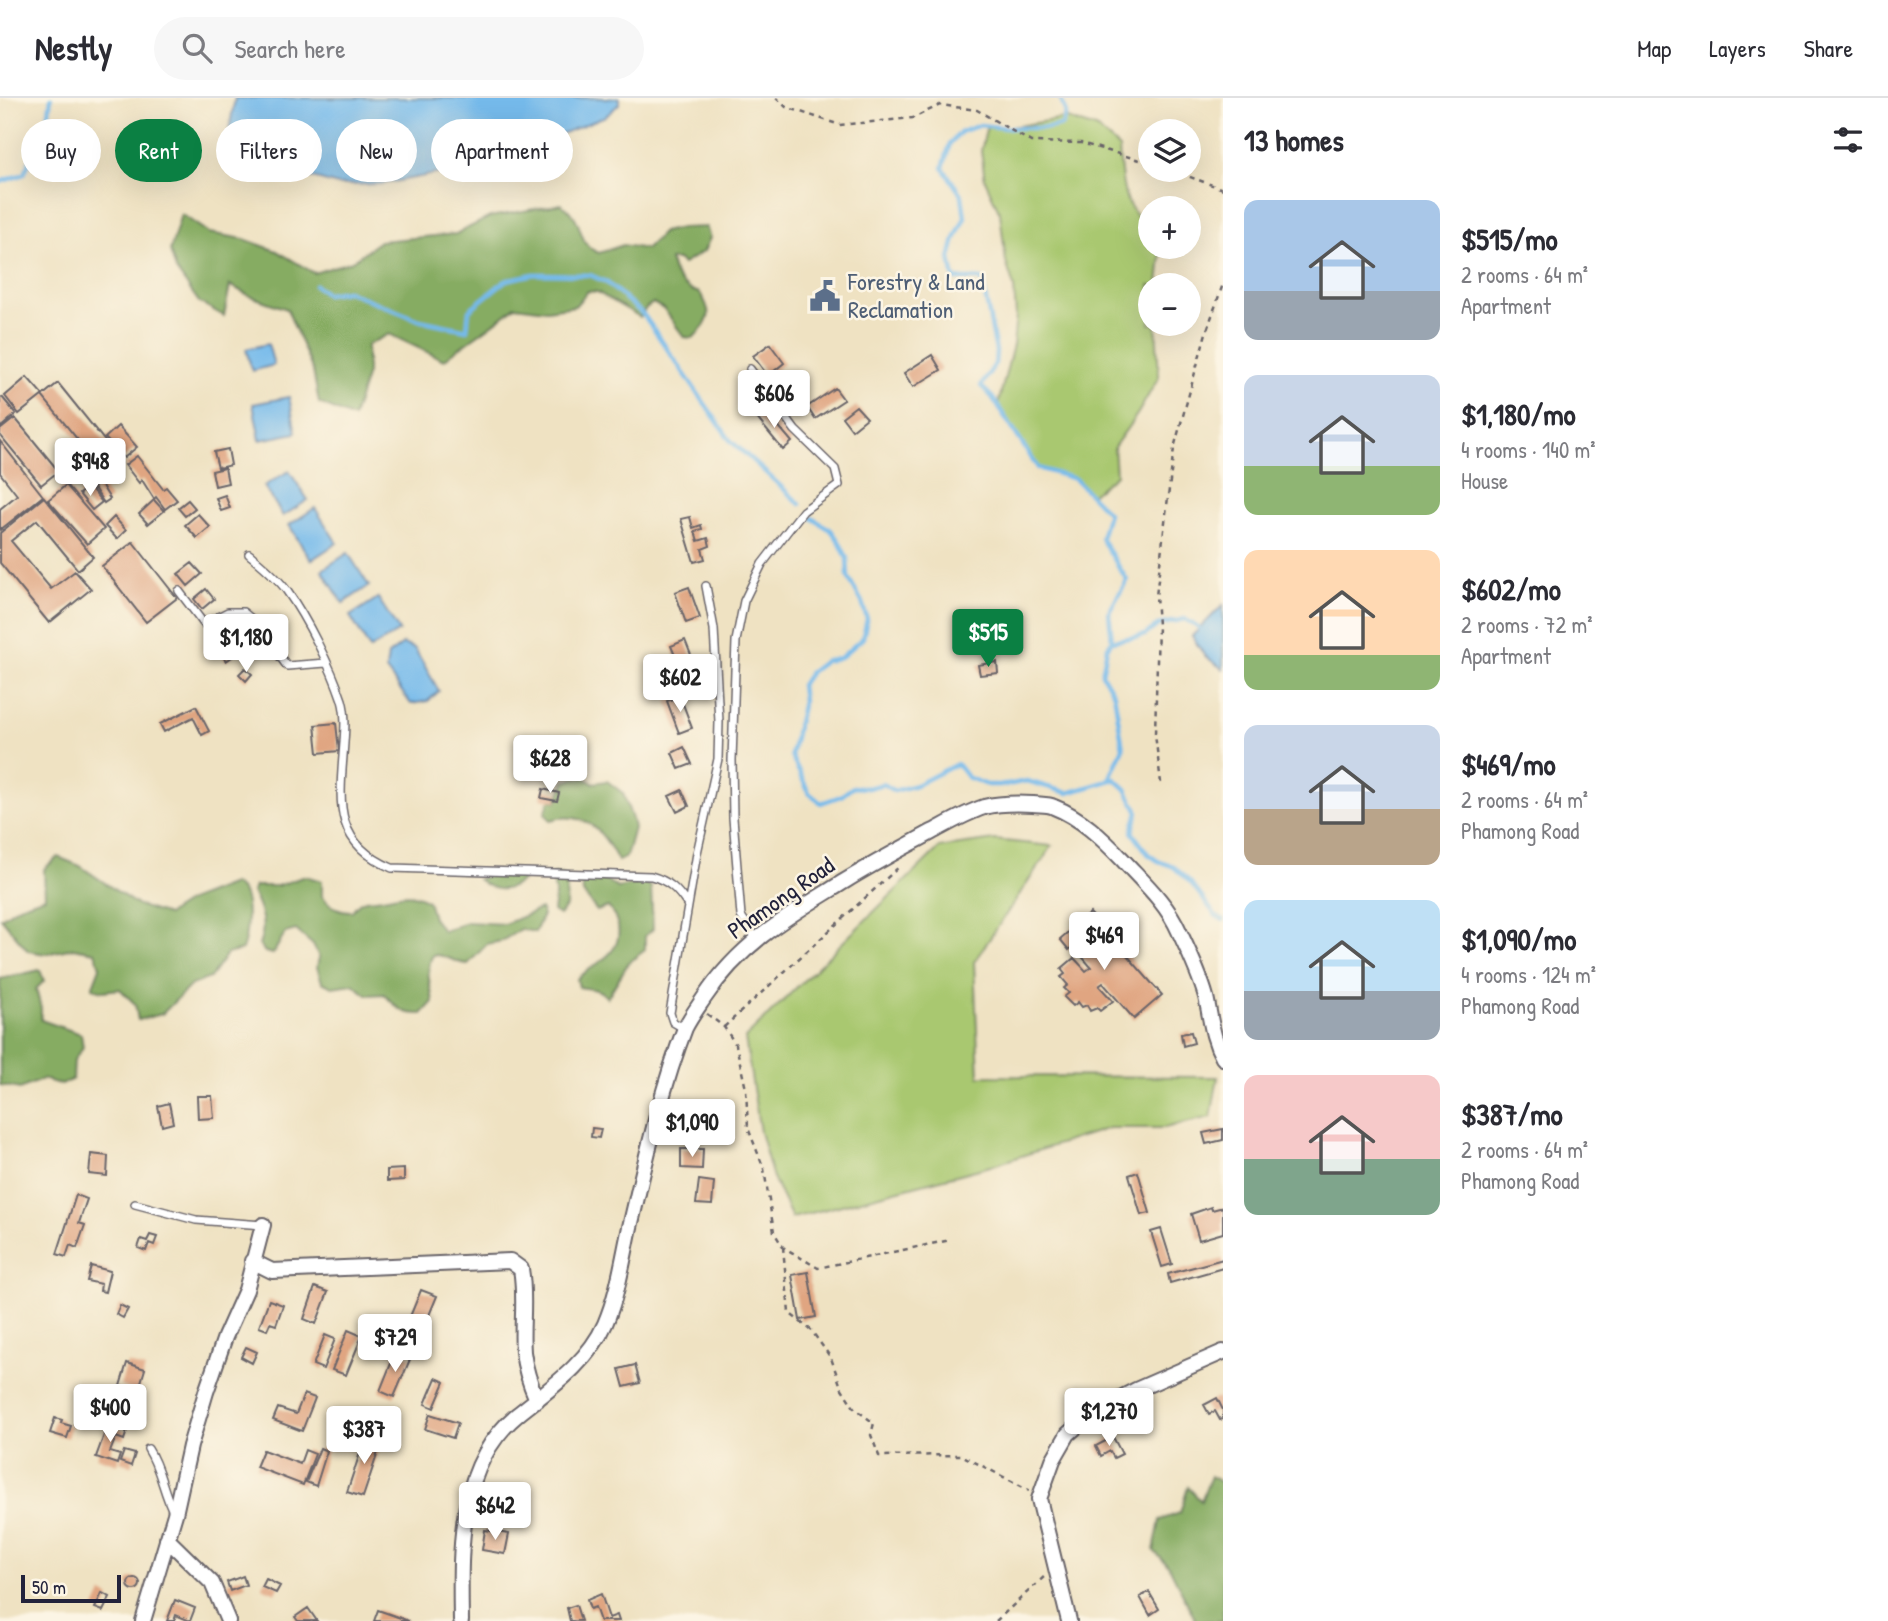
<!DOCTYPE html>
<html lang="en">
<head>
<meta charset="utf-8">
<style>
  :root { --surface:#fff; --page:#f7f7f7; --text:#2b2b33; --muted:#7c7c81; --line:#e1e1e2; --accent:#0b8043 }
  body { margin:0; font-family:"Patrick Hand",sans-serif; background:var(--page); color:var(--text); height:100vh; display:flex; flex-direction:column; font-size:26px; white-space:nowrap }
  * { box-sizing:border-box; margin:0 }
  p { font-size:23px; color:var(--muted) }
  .icon { flex:none; width:38px; height:38px; fill:none; stroke:currentColor; stroke-width:2; stroke-linecap:round; stroke-linejoin:round }
  .map { position:relative; flex:1; overflow:hidden }
  .details { display:flex; flex-direction:column; background:var(--surface); width:665px }
  .details>* { flex:none }
  .banner { position:absolute; left:21px; top:21px; width:665px; height:63px; display:flex; gap:14px }
  .fabs { position:absolute; left:1138px; top:21px; display:grid; gap:14px }
  .fabs a { display:grid; place-items:center; width:63px; height:63px; border-radius:50%; background:var(--surface); box-shadow:0 7px 28px #0002; font-size:35px }
  .scale { position:absolute; left:21px; bottom:18px; width:100px; box-sizing:border-box; padding-left:7px; border:4px solid #22223b; border-top:0; font-size:19px; line-height:24px; white-space:nowrap; color:#22223b; -webkit-text-stroke:5px #fcf5e5; paint-order:stroke }
  .price { position:absolute; translate:-50% -60px; padding:0 16px; border-radius:7px; background:#fff; color:#222; font-size:23px; line-height:46px; filter:drop-shadow(0 2px 4px #0008) }
  .price::after { content:''; position:absolute; left:50%; top:42px; width:21px; height:16px; margin-left:-10px; background:inherit; clip-path:polygon(0 0,100% 0,50% 100%) }
  .price.current { background:var(--accent); color:#fff }
  ul { padding:0; list-style:none }
  li { display:flex; align-items:center; gap:21px; height:175px; padding:0 21px }
  li span { display:grid; place-items:center; flex:none; width:196px; height:140px; border-radius:14px; color:#555 }
  li>.icon { margin-inline-start:auto }
  span .icon { width:84px; height:84px; fill:#fffc; stroke-width:1 }
  li b { font-size:30px }
  h2 { display:flex; justify-content:space-between; align-items:center; height:84px; padding:0 21px; font-size:30px }
  .pill { padding:0 24px; border-radius:32px; background:var(--surface); box-shadow:0 7px 28px #0002; font-size:24px; line-height:63px }
  .pill.current { background:var(--accent); color:#fff }
  header { display:flex; align-items:center; gap:42px; box-sizing:border-box; height:98px; padding:0 35px; background:var(--surface); border-bottom:2px solid var(--line) }
  header strong { font-size:33px }
  nav { display:flex; gap:38px; margin-inline-start:auto; font-size:24px }
  .search { width:490px; height:63px; background:var(--page); display:flex; align-items:center; gap:18px; box-sizing:border-box; padding:0 24px; border-radius:38px; color:var(--muted); font-size:26px }
  main { display:flex; flex:1; min-height:0 }
  .map>svg:first-child { display:block }
  .green { fill:#a9c870; stroke:#667556; stroke-width:2 }
  .forest { fill:#86ac62; stroke:#54674e; stroke-width:2 }
  .water { fill:#74baeb; stroke:#4b6e93; stroke-width:2 }
  .lines { fill:none; stroke-linecap:round; stroke-linejoin:round }
  .stream { stroke:#74baeb; stroke-width:4.5 }
  .building { fill:#e0a581 }
  .service-casing { stroke:#6a656a; stroke-width:10 }
  .minor-casing { stroke:#6a656a; stroke-width:18 }
  .path { stroke:#6a656a; stroke-width:2.5; stroke-dasharray:5 5; stroke-linecap:butt }
  .service { stroke:#fff; stroke-width:7 }
  .minor { stroke:#fff; stroke-width:14 }
  .labels { text-anchor:middle; stroke-width:5; stroke-linejoin:round; paint-order:stroke }
  .service-label { font-size:24px; fill:#4e5e75; stroke:#fcf5e5; text-anchor:start }
  .street-label { font-size:24px; fill:#22223b; stroke:#fcf5e5 }
</style>
</head>
<body>
<header>
<strong>Nestly</strong>
<div class="search"><svg class="icon" aria-label="search" viewBox="0 0 24 24"><circle cx="10" cy="10" r="6"/><path d="M15 15l6 6"/></svg>Search here</div>
<nav><a>Map</a><a>Layers</a><a>Share</a></nav>
</header>
<main>
<div class="map">
<svg width="1223" height="1523" viewBox="0 0 1223 1523">
  <rect width="100%" height="100%" fill="#fcf5e5"/>
  <filter id="ink" filterUnits="userSpaceOnUse"><feTurbulence type="fractalNoise" baseFrequency=".0143" numOctaves="2"/><feDisplacementMap in="SourceGraphic" scale="14" xChannelSelector="R" yChannelSelector="G"/><feConvolveMatrix kernelMatrix="1 2 1 2 8 2 1 2 1" color-interpolation-filters="sRGB"/></filter>
  <filter id="wash" filterUnits="userSpaceOnUse"><feTurbulence type="fractalNoise" baseFrequency=".00686" numOctaves="4" result="noise"/><feDisplacementMap in="SourceGraphic" scale="28" xChannelSelector="R" yChannelSelector="G"/><feGaussianBlur stdDeviation="1.57" result="paint"/><feColorMatrix in="noise" values="0 0 0 0 0 0 0 0 0 0 0 0 0 0 0 0 0 1.4 0 .05"/><feComposite in="paint" operator="in"/></filter>
  <g filter="url(#wash)">
    <rect width="100%" height="100%" fill="#efe2c2"/>
    <path class="green" d="M1064 20 1096 30 1119 50C1120 67 1121 84 1126 100 1133 118 1150 128 1150 149H1156L1161 158 1158 187H1150V226H1156L1159 279 1138 315 1114 349 1116 377 1091 397 1075 381 1038 370 998 307 1013 247 1016 218 1014 189 1006 164 1000 115 985 82 981 53 987 28 1006 30Z
      M995 742 1052 748 974 864 979 978 1218 979 1211 1019 1164 1030H1109L987 1069 792 1120 773 1080 760 1034 745 940 939 750Z"/>
    <path class="forest" d="M561 106C565 109 571 114 574 118 583 131 579 147 599 155L623 147 646 151 663 134 681 130 706 129 710 140 704 153 683 166 678 162H670C673 178 683 191 700 195 714 216 710 224 693 240L684 239 664 211 653 205 646 210 640 219 597 194 588 193 575 208 547 212 515 208C493 228 467 243 444 262L389 236 367 247V275L353 320 319 305 313 273 287 211 250 198 230 187 224 218 199 204 176 172 170 153 181 116 209 135 244 141 277 153 314 175 352 163 380 143 456 136 490 119Z
      M575 680H585L593 685 607 683 623 695 632 721 634 730 626 759 618 763C603 733 586 712 550 722L545 715 550 702 557 703 565 684Z
      M58 759 80 768 137 807 167 817 189 803 233 786C233 786 242 793 242 793 250 806 247 839 242 852L227 856 210 880 191 887 162 916 138 922 135 906 120 891 103 893 92 890 100 869 95 854 73 850 46 856 28 853 1 820 19 808 45 799 44 771Z
      M554 776H562L567 784 566 809 559 817 553 813C554 800 558 795 551 781Z
      M490 777H517L523 782C507 795 493 794 478 781Z
      M305 778 322 783V798C330 808 338 813 352 813 363 798 367 803 382 800 402 797 408 792 428 803L433 820 443 833 467 824 505 826 540 811 543 817 535 834 520 831 502 843 487 846 468 866C455 866 447 856 433 857 424 872 431 888 433 904L422 916C400 916 399 911 384 896L367 897 353 886 332 889 322 884 317 869 319 859 313 847 296 832 285 835 273 856 265 854 259 847C267 826 261 813 252 794L255 788H277Z
      M595 780 607 783 618 790 643 784 651 789 653 831 645 838V852L629 864 607 900C599 889 591 892 579 889L577 881C594 865 623 857 618 828 616 820 614 815 608 809L597 813 583 795 582 783Z
      M40 872 44 883 36 891 41 910V922L81 936 83 949 74 962 73 981 62 987 43 981 20 991 0 987V881Z
      M1211 1378 1223 1386V1523H1196L1169 1468 1154 1453 1160 1422 1180 1415 1188 1389 1201 1403Z"/>
    <path class="water" d="M235 0H619V6L606 18 484 67 382 86 338 87 284 72 245 76 224 60Z
      M268 246 274 267 252 273 246 251Z
      M289 299 296 335 260 342 253 306Z
      M289 373 308 402 283 418 264 388Z
      M315 410 337 445 311 462 289 427Z
      M348 455 369 488 343 505 322 472Z
      M378 500 399 533 370 551 350 518Z
      M1223 507V571L1204 557 1192 538Z
      M403 546 415 551 439 593 428 603 411 606 386 572 388 557Z"/>
    <g class="lines">
      <path class="stream" d="M1060 0 1066 15 1062 27 1048 30H1006L980 27 961 34 950 45 943 70 962 98 965 119 955 141 950 160 954 181H982L996 253 995 266 981 288 992 299 1038 370 1075 381 1108 415 1101 440 1127 482 1109 514 1112 543 1107 550 1102 576 1114 596 1123 650 1109 682
        M0 84 24 76 48 21 51 0
        M315 187 326 196 347 193 419 222 467 232 469 212 506 182 534 176 590 177 606 184 643 216 730 342 800 406
        M812 420 831 432 839 443 847 460 848 479 862 504 867 521 863 540 840 560 825 563 809 575 801 587 803 603 791 657 809 695 821 705 841 698 853 689 868 690 883 686 894 693 916 687 957 666 967 679 987 687H1007L1027 683 1068 695 1115 681 1126 691 1138 714 1132 734 1148 756 1158 763 1174 769 1191 785 1216 818 1223 822
        M1112 543 1145 537 1158 527 1185 521 1200 531H1205"/>
    </g>
    <g id="blocks">
      <path class="building" d="M770 246 784 265 768 278 753 258Z
        M932 257 941 272 913 289 904 275Z
        M27 279 43 297 19 316 5 298Z
        M58 285 108 347 62 384 55 376 41 387 0 337V332L15 320 56 370 83 348 42 298Z
        M835 290 844 302 815 321 807 309Z
        M2 299 16 316 0 330V300Z
        M856 308 867 320 852 332 842 319Z
        M765 312 792 344 783 352 756 319Z
        M118 328 137 349 124 360 105 340Z
        M0 343 43 398 0 432V411L17 397 0 375Z
        M108 350 121 365 105 378 93 363Z
        M228 351 231 367 218 370 214 354Z
        M137 358 163 391 166 389 177 402 165 411 156 399 154 401 142 382 139 385 125 367Z
        M91 365 99 375 88 384 80 374Z
        M225 370 228 385 215 388 212 373Z
        M99 383 110 401 104 405 92 387Z
        M66 387 104 431 87 446 48 402Z
        M89 388 102 404 92 412 79 396Z
        M225 397 230 410 221 413 216 400Z
        M44 399 93 459 78 472 37 422 11 443 51 491 75 473 91 491 49 525 0 465V435Z
        M154 402 164 413 148 426 139 416Z
        M188 402 195 410 185 418 178 410Z
        M198 416 210 429 197 440 185 427Z
        M114 419 126 432 117 441 105 428Z
        M690 419 693 430 701 427 702 431 695 433 698 443 708 440 710 448 702 451 705 461 694 464 681 421Z
        M133 444 177 500 146 524 102 468Z
        M192 465 202 476 188 488 178 476Z
        M689 489 700 520 686 525 675 494Z
        M206 491 214 501 202 511 194 501Z
        M685 542 697 572 683 577 671 548Z
        M226 550 232 559 226 563 220 554Z
        M997 564 998 575 980 577 978 567Z
        M245 570 252 576 246 583 239 576Z
        M680 598 692 630 679 635 667 603Z
        M196 608 209 633 202 637 193 619 164 634 160 626Z
        M336 625 339 653 318 655 315 627Z
        M684 649 692 666 679 671 672 655Z
        M543 691 559 695 557 703 541 700Z
        M682 692 689 708 677 714 669 698Z
        M1090 815 1162 897 1134 921 1103 885 1099 888 1113 903 1100 913 1097 910 1090 913 1087 907 1082 909 1078 904 1073 908 1064 899 1069 895 1064 890 1068 887 1061 879 1065 876 1061 871 1074 860 1086 873 1091 869 1073 848 1069 852 1060 841Z
        M1191 934 1194 945 1183 948 1181 936Z
        M197 998H212L214 1020 198 1021Z
        M169 1005 173 1025 162 1028 158 1008Z
        M678 1008 691 1012 689 1019 675 1014Z
        M592 1030 601 1031 599 1040 591 1039Z
        M1223 1031V1042L1206 1046 1203 1035Z
        M681 1051H703L702 1071 681 1070Z
        M91 1056 108 1058 107 1078 89 1076Z
        M404 1071V1082L387 1083V1072Z
        M1138 1074 1150 1115 1141 1117 1129 1077Z
        M699 1082 714 1084 712 1107 696 1106Z
        M76 1097 87 1101 79 1125 85 1127 77 1150 70 1147 66 1159 57 1156Z
        M1211 1109 1212 1112 1223 1109V1135L1199 1142 1191 1116Z
        M1161 1131 1172 1166 1162 1169 1151 1134Z
        M150 1137 157 1139 154 1147 149 1145 146 1153 138 1150 141 1141 147 1143Z
        M1223 1161V1170L1170 1185 1168 1176Z
        M91 1168 110 1173 105 1194 100 1193 101 1186 87 1183Z
        M808 1174 816 1219 800 1222 792 1177Z
        M315 1189 328 1194 316 1226 304 1221Z
        M421 1192 437 1198 420 1239 404 1233Z
        M269 1202 283 1207 276 1227 270 1225 267 1232 259 1229Z
        M120 1207 128 1211 123 1220 116 1216Z
        M348 1232 362 1238 346 1277 332 1272Z
        M325 1237 335 1241 323 1271 313 1267Z
        M246 1249 257 1254 252 1265 241 1259Z
        M396 1253 411 1259 394 1299 380 1293Z
        M127 1265 145 1271 138 1294 120 1288Z
        M635 1267 640 1285 624 1289 619 1271Z
        M436 1280 445 1284 434 1310 425 1306Z
        M304 1296 315 1300 302 1333 273 1322 278 1310 296 1316Z
        M1217 1300 1223 1312V1321L1220 1322 1215 1313 1209 1316 1204 1307Z
        M430 1316 458 1325 453 1340 425 1331Z
        M55 1320 62 1322 61 1325 71 1328 67 1340 50 1335Z
        M108 1326 127 1333 124 1342 116 1339 110 1354 120 1357 117 1366 96 1359Z
        M366 1337 382 1342 363 1399 347 1394Z
        M1113 1339 1122 1356 1114 1360 1110 1353 1101 1358 1096 1348Z
        M320 1350 327 1353 316 1388 306 1384Z
        M263 1352 300 1366 305 1352 315 1356 303 1387 256 1369Z
        M124 1353 135 1356 131 1368 120 1364Z
        M508 1409 519 1410 518 1426 506 1424Z
        M485 1432 509 1436 505 1456 482 1452Z
        M243 1478 246 1487 230 1493 227 1484Z
        M128 1486a6 6 0 1 1 12 0a6 6 0 1 1-12 0Z
        M266 1481 280 1488 276 1495 262 1489Z
        M1149 1494 1159 1511 1150 1517 1140 1499Z
        M102 1495 110 1499 103 1513 95 1510Z
        M601 1496 609 1520 617 1517 619 1523H600L595 1509 590 1511 587 1502Z
        M175 1502 195 1510 190 1523 176 1517 174 1523H167Z
        M576 1507 581 1523H570L567 1510Z
        M308 1510 317 1523H298L295 1519Z
        M378 1512 409 1523H374Z"/>
    </g>
  </g>
  <g filter="url(#ink)">
    <use href="#blocks" fill-opacity="0" stroke="#6a656a" stroke-width="2"/>
    <g class="lines">
      <defs>
        <path id="service" d="M750 271 795 332 835 371 839 387 803 413 762 466 744 503 736 543 732 662 733 720 741 818 756 840
          M249 456C262 467 277 479 287 493 307 521 331 569 342 602 346 616 345 631 344 645 340 702 331 744 392 770L651 778C669 783 677 791 687 806
          M179 493 204 526 228 514H243L254 523 287 568 326 565
          M685 931 673 924 670 915 697 755 718 661 719 624 714 531 706 488
          M135 1106 196 1122 263 1127
          M148 1351C161 1371 163 1395 174 1415"/>
        <path id="minor" d="M252 1163 272 1173 510 1163 521 1171C526 1199 521 1226 523 1254 525 1271 530 1286 537 1302
          M167 1441 212 1485 228 1523
          M143 1523 175 1416 190 1348 206 1294 225 1239 246 1192 263 1127
          M461 1523C460 1452 457 1367 517 1317 549 1291 588 1265 605 1226 618 1196 623 1161 630 1129 646 1062 660 995 685 930 690 920 698 909 704 900 741 844 790 817 845 783 874 765 903 750 932 734 949 725 966 715 984 709 1000 705 1017 705 1033 706 1040 707 1048 706 1054 709 1080 719 1103 741 1122 761 1142 783 1167 805 1179 833 1189 854 1200 877 1206 899 1211 921 1212 940 1223 960
          M1069 1523 1039 1401 1053 1362 1068 1336 1092 1315 1136 1292 1223 1254"/>
      </defs>
      <use href="#service" class="service-casing"/>
      <use href="#minor" class="minor-casing"/>
      <path class="path" d="M776 0 786 9 840 27 913 20 940 7 977 12 1031 44 1081 45 1150 65
        M1171 72 1223 91
        M1161 685 1155 636 1158 527 1156 498 1174 350 1206 235 1223 186
        M707 916 724 929 736 947 746 991 748 1030 764 1071 774 1134 783 1149 818 1170 950 1142
        M724 929 900 768
        M783 1149 789 1215 811 1232 831 1260 841 1289 855 1311 874 1325 871 1337 879 1358 961 1357 1029 1392
        M996 1523 1045 1478"/>
      <use href="#service" class="service"/>
      <use href="#minor" class="minor"/>
    </g>
  </g>
  <defs>
    <symbol id="civic-bare" viewBox="-9 -9 18 18"><path d="M-.6-6.5H3V-4.5H.6V-3L4-1V1h2V6H-6V1h2V-1L-.6-3ZM-1.2 2.5V6h2.4V2.5Z" fill="#5c6f8a" stroke="#fcf5e5" stroke-width="2.5" paint-order="stroke"/></symbol>
  </defs>
  <g fill-rule="evenodd">
    <use href="#civic-bare" x="803" y="176" width="44" height="44"/>
  </g>
  <g class="labels">
    <g class="service-label">
      <text x="848" y="192">Forestry &amp; Land<tspan x="848" dy="28">Reclamation</tspan></text>
    </g>
    <g class="street-label">
      <text transform="translate(781 800) rotate(-35)" y="8">Phamong Road</text>
    </g>
  </g>
</svg>
<div class="fabs">
<a><svg class="icon" aria-label="layers" viewBox="0 0 24 24"><path d="M12 4l9 5-9 5-9-5zM3 14l9 5 9-5"/></svg></a>
<a>+</a>
<a>−</a>
</div>
<div class="scale">50 m</div>
<b class="price" style="left:774px;top:332px">$606</b>
<b class="price" style="left:90px;top:400px">$948</b>
<b class="price current" style="left:988px;top:571px">$515</b>
<b class="price" style="left:246px;top:576px">$1,180</b>
<b class="price" style="left:680px;top:616px">$602</b>
<b class="price" style="left:550px;top:697px">$628</b>
<b class="price" style="left:1104px;top:874px">$469</b>
<b class="price" style="left:692px;top:1061px">$1,090</b>
<b class="price" style="left:395px;top:1276px">$729</b>
<b class="price" style="left:110px;top:1346px">$400</b>
<b class="price" style="left:1109px;top:1350px">$1,270</b>
<b class="price" style="left:364px;top:1368px">$387</b>
<b class="price" style="left:495px;top:1444px">$642</b>
<div class="banner">
<a class="pill">Buy</a>
<a class="pill current">Rent</a>
<a class="pill">Filters</a>
<a class="pill">New</a>
<a class="pill">Apartment</a>
</div>
</div>
<section class="details">
<h2>13 homes<svg class="icon" aria-label="filters" viewBox="0 0 24 24"><path d="M4 7h16M4 17h16"/><circle cx="9" cy="7" r="2"/><circle cx="15" cy="17" r="2"/></svg></h2>
<ul>
<li><span style="background:linear-gradient(#a9c7e8 65%,#9aa5b1 0)"><svg class="icon" aria-label="home" viewBox="0 0 24 24"><path d="M3 11l9-7 9 7M6 9v11h12V9"/></svg></span><div><b>$515/mo</b><p>2 rooms · 64 m²</p><p>Apartment</p></div></li>
<li><span style="background:linear-gradient(#c9d6e8 65%,#8fb573 0)"><svg class="icon" aria-label="home" viewBox="0 0 24 24"><path d="M3 11l9-7 9 7M6 9v11h12V9"/></svg></span><div><b>$1,180/mo</b><p>4 rooms · 140 m²</p><p>House</p></div></li>
<li><span style="background:linear-gradient(#ffd9b3 75%,#8fb573 0)"><svg class="icon" aria-label="home" viewBox="0 0 24 24"><path d="M3 11l9-7 9 7M6 9v11h12V9"/></svg></span><div><b>$602/mo</b><p>2 rooms · 72 m²</p><p>Apartment</p></div></li>
<li><span style="background:linear-gradient(#c9d6e8 60%,#b9a48a 0)"><svg class="icon" aria-label="home" viewBox="0 0 24 24"><path d="M3 11l9-7 9 7M6 9v11h12V9"/></svg></span><div><b>$469/mo</b><p>2 rooms · 64 m²</p><p>Phamong Road</p></div></li>
<li><span style="background:linear-gradient(#bfe0f5 65%,#9aa5b1 0)"><svg class="icon" aria-label="home" viewBox="0 0 24 24"><path d="M3 11l9-7 9 7M6 9v11h12V9"/></svg></span><div><b>$1,090/mo</b><p>4 rooms · 124 m²</p><p>Phamong Road</p></div></li>
<li><span style="background:linear-gradient(#f6c9c9 60%,#7fa58c 0)"><svg class="icon" aria-label="home" viewBox="0 0 24 24"><path d="M3 11l9-7 9 7M6 9v11h12V9"/></svg></span><div><b>$387/mo</b><p>2 rooms · 64 m²</p><p>Phamong Road</p></div></li>
</ul>
</section>
</main>
</body>
</html>
